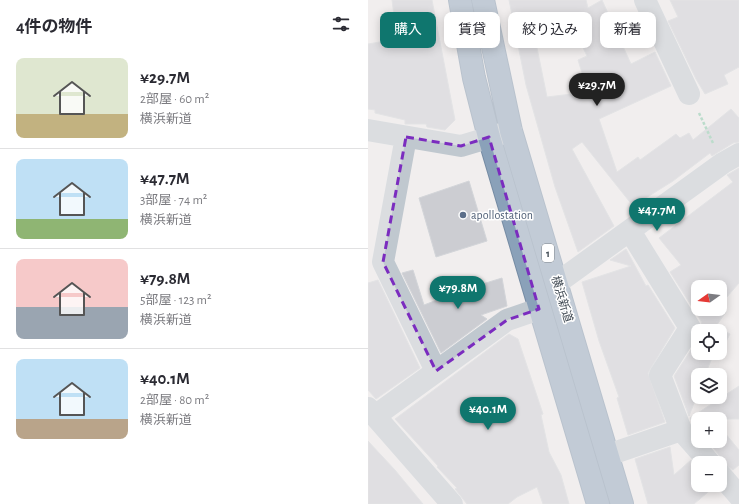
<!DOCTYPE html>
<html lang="ja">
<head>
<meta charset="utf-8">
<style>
  :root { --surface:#fff; --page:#f7f7f7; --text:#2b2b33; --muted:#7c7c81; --line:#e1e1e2; --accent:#0f766e }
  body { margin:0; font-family:"Alegreya Sans","Noto Sans JP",sans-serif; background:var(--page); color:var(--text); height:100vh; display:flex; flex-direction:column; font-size:15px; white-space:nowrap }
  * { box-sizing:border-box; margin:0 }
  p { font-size:13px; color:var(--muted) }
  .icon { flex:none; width:22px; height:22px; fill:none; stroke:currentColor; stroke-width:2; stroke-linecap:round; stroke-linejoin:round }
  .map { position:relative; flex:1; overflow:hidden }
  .sheet { display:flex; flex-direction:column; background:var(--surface); width:368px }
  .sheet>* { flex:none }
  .banner { position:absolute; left:12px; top:12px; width:299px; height:36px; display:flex; gap:8px }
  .needle { width:26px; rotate:256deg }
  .tools { position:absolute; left:323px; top:280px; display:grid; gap:8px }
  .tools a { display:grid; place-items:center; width:36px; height:36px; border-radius:8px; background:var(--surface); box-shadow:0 2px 10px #0003; font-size:20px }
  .price { position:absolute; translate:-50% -34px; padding:0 9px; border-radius:14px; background:var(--accent); color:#fff; font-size:13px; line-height:26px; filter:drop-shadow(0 1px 2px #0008) }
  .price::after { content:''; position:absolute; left:50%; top:24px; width:12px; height:9px; margin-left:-6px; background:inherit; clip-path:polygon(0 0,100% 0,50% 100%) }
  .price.active { background:#222; color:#fff }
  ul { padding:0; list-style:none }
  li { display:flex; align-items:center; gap:12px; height:100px; padding:0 16px }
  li+li { border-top:1px solid var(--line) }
  li span { display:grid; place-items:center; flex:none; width:112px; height:80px; border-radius:8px; color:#555 }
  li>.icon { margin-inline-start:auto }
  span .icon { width:48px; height:48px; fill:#fffc; stroke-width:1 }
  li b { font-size:17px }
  h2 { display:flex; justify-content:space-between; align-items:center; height:48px; padding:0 16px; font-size:17px }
  .pill { padding:0 14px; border-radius:8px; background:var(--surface); box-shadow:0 2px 10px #0003; font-size:14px; line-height:36px }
  .pill.active { background:var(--accent); color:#fff }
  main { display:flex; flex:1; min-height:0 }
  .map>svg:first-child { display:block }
  .building { fill:#cccdd2; stroke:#d3d5d9; fill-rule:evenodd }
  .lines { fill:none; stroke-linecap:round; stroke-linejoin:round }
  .highway-casing { stroke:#768ca4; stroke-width:24 }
  .path { stroke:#7cc5a1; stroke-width:2.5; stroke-dasharray:3 2; stroke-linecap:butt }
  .minor { stroke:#c0c8cf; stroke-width:22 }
  .highway { stroke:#8aa1b9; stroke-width:22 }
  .marked { fill:none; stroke:#7b2cbf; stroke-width:3; stroke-dasharray:8 5; stroke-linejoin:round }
  .service-dot { fill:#5c6f8a; stroke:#fff; stroke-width:1.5 }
  .labels { text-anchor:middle; stroke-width:3; stroke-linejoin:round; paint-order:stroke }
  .shield { fill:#fff; stroke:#7f858c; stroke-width:1 }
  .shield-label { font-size:11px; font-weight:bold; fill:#48515a }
  .service-label { font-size:12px; fill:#4e5e75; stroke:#fff; text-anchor:start }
  .street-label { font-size:12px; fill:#48515a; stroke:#fff }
</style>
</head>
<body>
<main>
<section class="sheet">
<h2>4件の物件<svg class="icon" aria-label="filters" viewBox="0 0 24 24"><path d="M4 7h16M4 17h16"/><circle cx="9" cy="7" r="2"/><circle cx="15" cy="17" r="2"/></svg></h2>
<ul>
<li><span style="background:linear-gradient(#dfe7d0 70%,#c2b280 0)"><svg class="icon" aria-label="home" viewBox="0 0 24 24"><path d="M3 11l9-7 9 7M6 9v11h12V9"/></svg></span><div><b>¥29.7M</b><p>2部屋 · 60 m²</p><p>横浜新道</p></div></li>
<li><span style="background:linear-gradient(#bfe0f5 75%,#8fb573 0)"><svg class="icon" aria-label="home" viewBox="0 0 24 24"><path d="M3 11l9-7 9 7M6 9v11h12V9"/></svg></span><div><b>¥47.7M</b><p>3部屋 · 74 m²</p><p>横浜新道</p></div></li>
<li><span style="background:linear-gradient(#f6c9c9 60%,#9aa5b1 0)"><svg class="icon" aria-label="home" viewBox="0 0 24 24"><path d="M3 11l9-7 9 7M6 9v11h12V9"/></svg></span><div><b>¥79.8M</b><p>5部屋 · 123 m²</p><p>横浜新道</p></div></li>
<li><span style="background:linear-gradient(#bfe0f5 75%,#b9a48a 0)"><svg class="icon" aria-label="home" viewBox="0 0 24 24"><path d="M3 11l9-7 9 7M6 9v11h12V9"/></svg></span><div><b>¥40.1M</b><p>2部屋 · 80 m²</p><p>横浜新道</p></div></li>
</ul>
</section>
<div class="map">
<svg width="371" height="504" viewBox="0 0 371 504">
  <rect width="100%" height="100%" fill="#f1eeee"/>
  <path class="building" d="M24 0H64L87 120 77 130 59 127 58 124H37V120L7 113V110L0 109V44L29 39Z
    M141 0H218L220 8 234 0 263 64 287 52 303 86 231 119 249 172 270 157 272 160 308 134 312 138 321 133 325 140 363 109 371 118V142L365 143 344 156 342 153 305 181 265 206 214 142 204 149 246 226 210 252 187 187 158 85ZM203 22 219 56 210 60 220 92 179 97 166 33Z
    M302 0H371V67L356 75 360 84 337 94 328 79 300 21 310 17Z
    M371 168V283L352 305V287H330V309L352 308 358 312 348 326 362 334 351 355 347 353H352V331H334L333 321 302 272 313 265 291 238 365 182 359 175Z
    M101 181 119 241 68 257 51 198Z
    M258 249 278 286 280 285 307 328 280 373 297 422 260 435 249 398 251 397 231 341 214 282 263 266 242 260Z
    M45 270 56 305 95 290 134 278 139 306 113 315 119 319 73 353 34 273Z
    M10 280 52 368 8 399 0 390V283Z
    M141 334 150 339 175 414 173 415 181 452 193 475 201 504H175L169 487 149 497 140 504H99L87 489 89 488 69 467 70 466 27 419Z
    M330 339V353H346L337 375H330V393L321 416 306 376Z
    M371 386V419H330V430L322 418Z
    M352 427 371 450V465L365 470 354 462 351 455 339 441H352Z
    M0 441 27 470 55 504H0Z
    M302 447 306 475 323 460 330 468V485H345L346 487 326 504H280L267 459Z"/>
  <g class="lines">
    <defs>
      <path id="highway" d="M92 0 106 78 121 137 230 504
        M115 0 143 131 254 504"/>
    </defs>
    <use href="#highway" class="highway-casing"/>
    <path class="path" d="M331 113 345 143"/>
    <path class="minor" d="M277 0 321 94
      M0 130 93 146 143 131
      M38 137 15 262 68 371
      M262 231 322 328 292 375 313 430 342 463
      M189 283 355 163 371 154
      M0 408 84 504
      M7 416 139 320 171 309
      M240 455 313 430
      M352 474 371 496"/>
    <use href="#highway" class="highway"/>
  </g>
  <path d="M0 0H371V504H0ZM38 137 93 146 121 137 171 309 139 320 68 371 15 262Z" fill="#f1eeee" fill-opacity=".55" fill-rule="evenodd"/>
  <path class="marked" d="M38 137 93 146 121 137 171 309 139 320 68 371 15 262Z"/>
  <circle class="service-dot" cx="95" cy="215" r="4"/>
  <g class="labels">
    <rect class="shield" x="174" y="244" width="12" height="18" rx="3"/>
    <g class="shield-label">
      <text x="180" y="257">1</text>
    </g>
    <g class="service-label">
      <text x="103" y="219">apollostation</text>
    </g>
    <g class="street-label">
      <text transform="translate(194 299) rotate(73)" y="4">横浜新道</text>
    </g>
  </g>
</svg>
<div class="tools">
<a><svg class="needle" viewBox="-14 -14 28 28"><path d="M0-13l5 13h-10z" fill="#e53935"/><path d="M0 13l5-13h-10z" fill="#7c7c81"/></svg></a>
<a><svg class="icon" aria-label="locate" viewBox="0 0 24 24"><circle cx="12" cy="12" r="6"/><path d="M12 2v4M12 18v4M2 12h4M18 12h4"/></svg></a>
<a><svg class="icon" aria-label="layers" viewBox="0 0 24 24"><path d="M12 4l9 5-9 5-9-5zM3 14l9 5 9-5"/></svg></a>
<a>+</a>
<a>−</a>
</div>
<b class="price active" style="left:229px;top:107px">¥29.7M</b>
<b class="price" style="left:289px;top:232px">¥47.7M</b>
<b class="price" style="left:90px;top:310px">¥79.8M</b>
<b class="price" style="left:120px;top:431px">¥40.1M</b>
<div class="banner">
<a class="pill active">購入</a>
<a class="pill">賃貸</a>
<a class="pill">絞り込み</a>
<a class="pill">新着</a>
</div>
</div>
</main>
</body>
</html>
